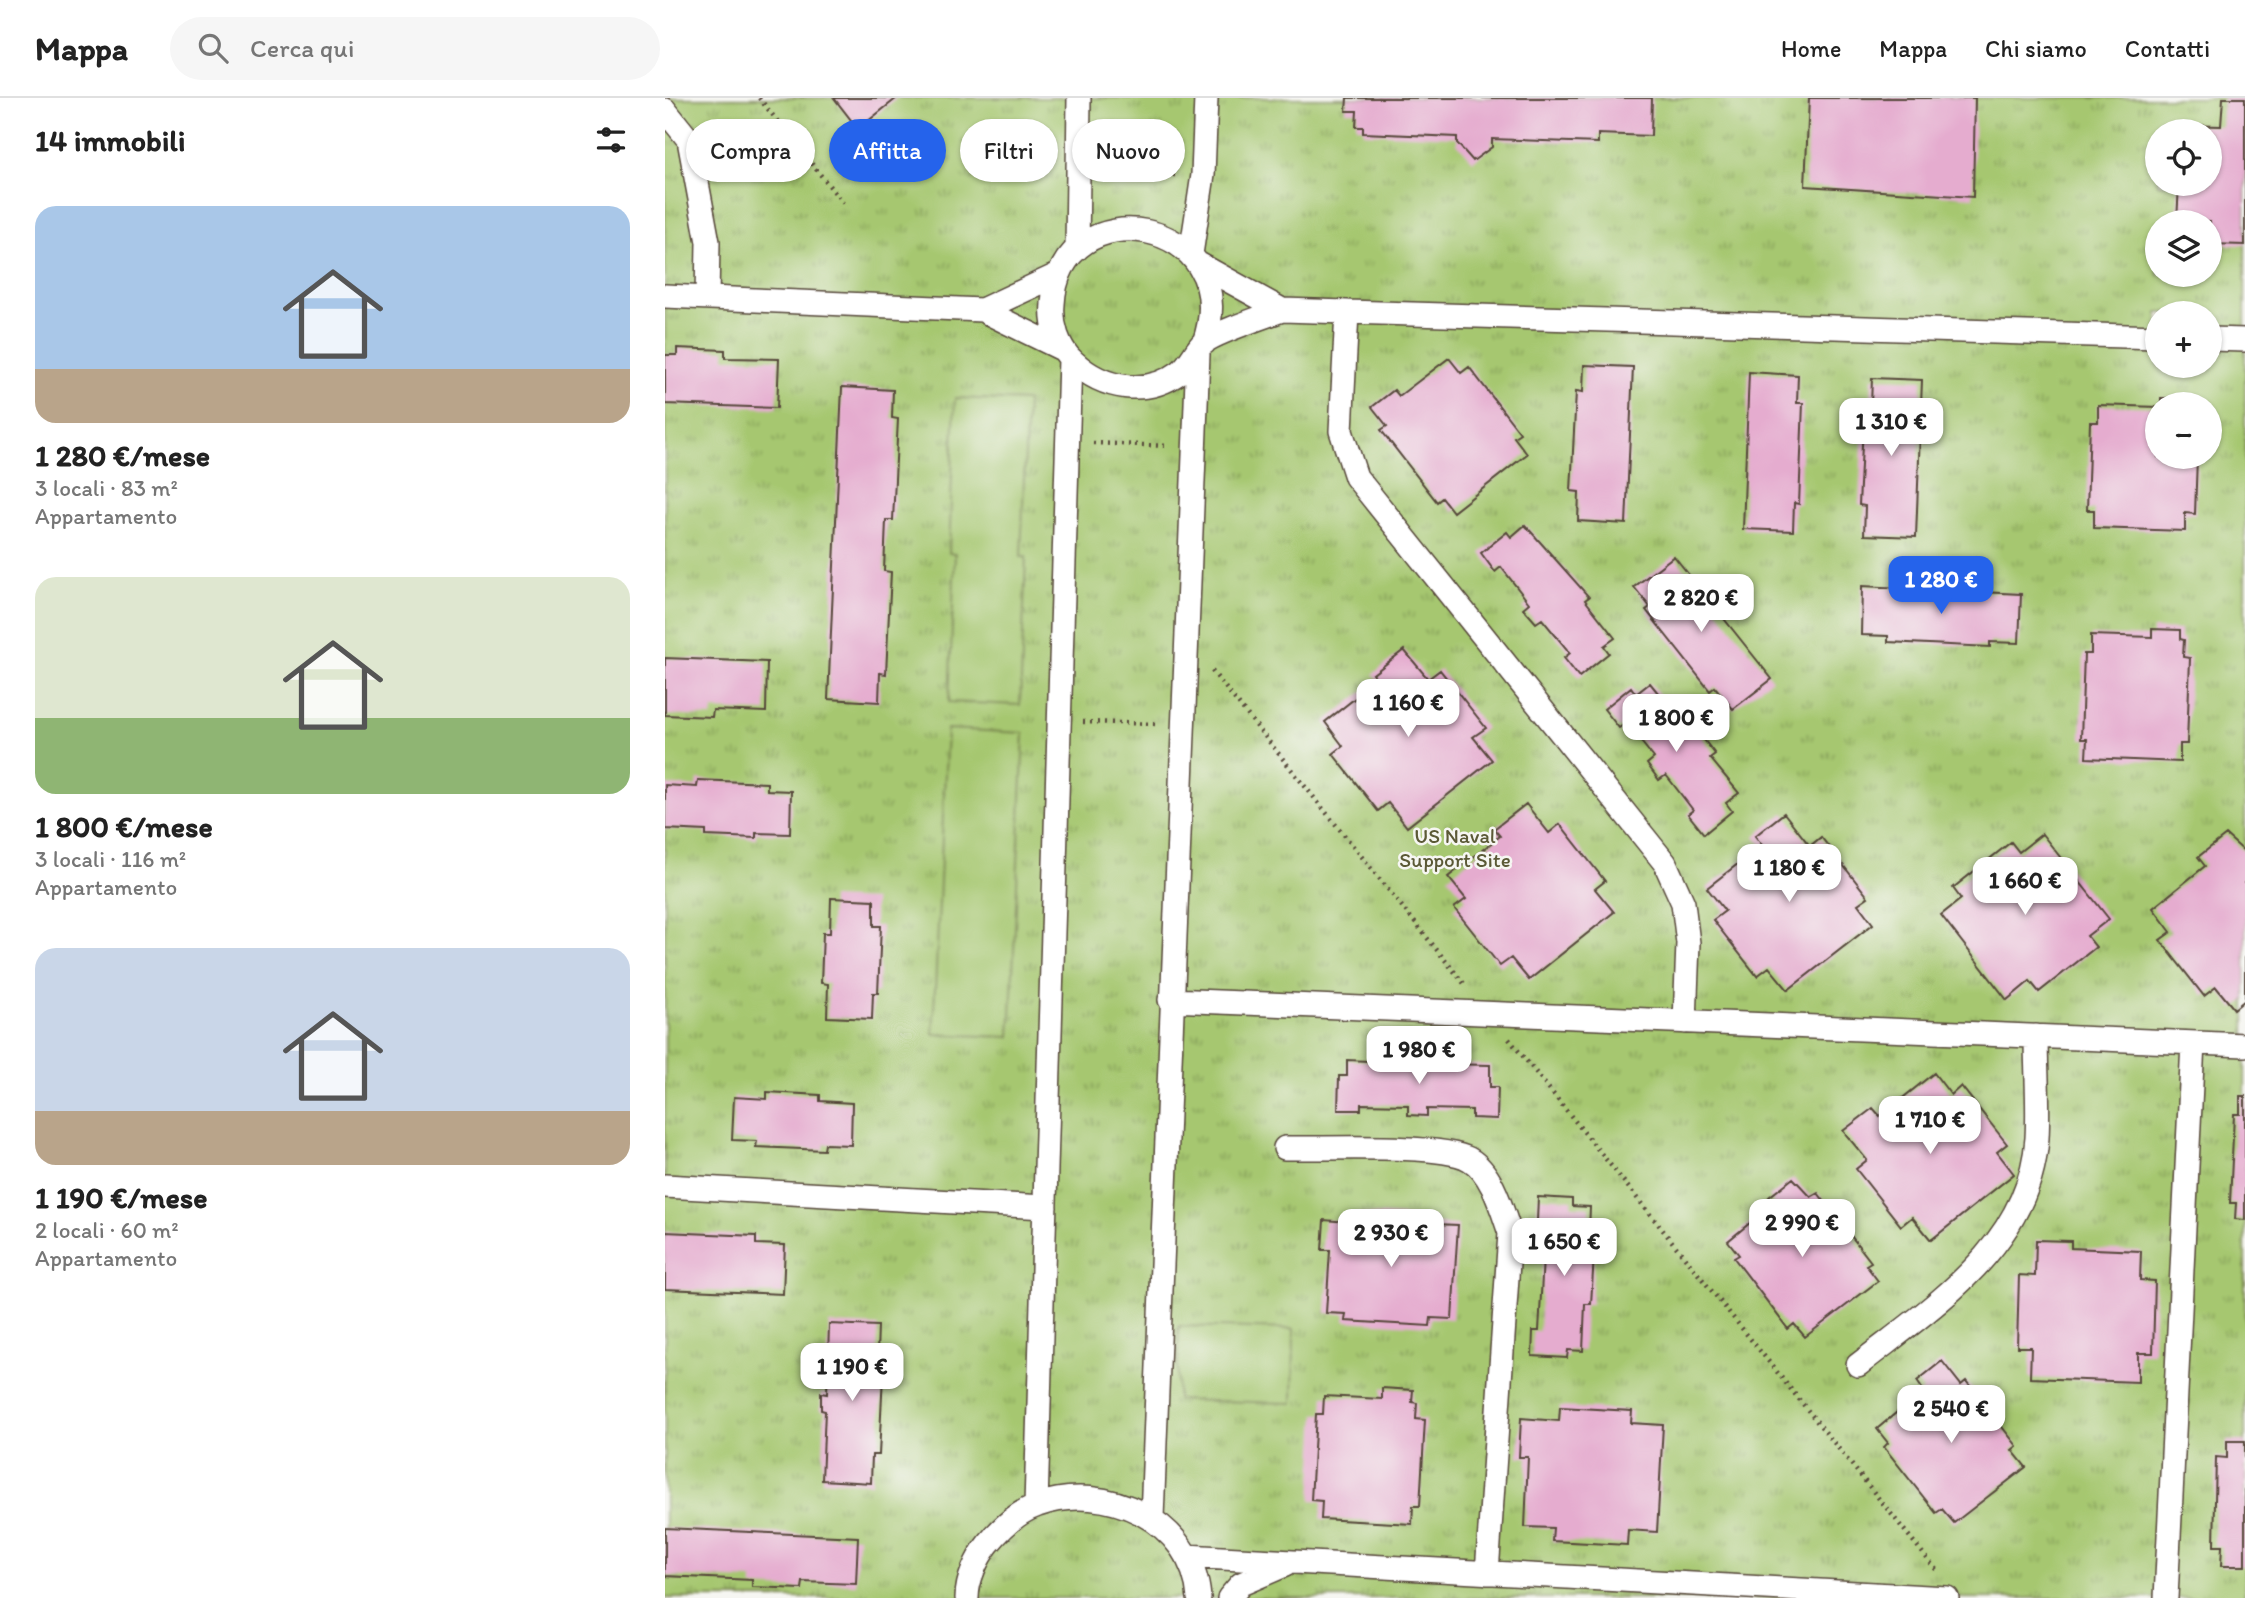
<!DOCTYPE html>
<html lang="it">
<head>
<meta charset="utf-8">
<style>
  :root { --surface:#fff; --page:#f6f6f6; --text:#222; --muted:#767676; --line:#e0e0e0; --accent:#2563eb }
  body { margin:0; font-family:Itim,sans-serif; background:var(--page); color:var(--text); height:100vh; display:flex; flex-direction:column; font-size:26px; white-space:nowrap }
  * { box-sizing:border-box; margin:0 }
  p { font-size:23px; color:var(--muted) }
  .icon { flex:none; width:38px; height:38px; fill:none; stroke:currentColor; stroke-width:2; stroke-linecap:round; stroke-linejoin:round }
  .map { position:relative; flex:1; overflow:hidden }
  .sheet { display:flex; flex-direction:column; background:var(--surface); width:665px }
  .sheet>* { flex:none }
  .hud { position:absolute; left:21px; top:21px; width:665px; height:63px; display:flex; gap:14px }
  .controls { position:absolute; left:1480px; top:21px; display:grid; gap:14px }
  .controls a { display:grid; place-items:center; width:77px; height:77px; border-radius:50%; background:var(--surface); box-shadow:0 2px 5px #0004; font-size:35px }
  .price { position:absolute; translate:-50% -60px; padding:0 16px; border-radius:14px; background:#fff; color:#222; font-size:23px; line-height:46px; filter:drop-shadow(0 2px 4px #0008) }
  .price::after { content:''; position:absolute; left:50%; top:42px; width:21px; height:16px; margin-left:-10px; background:inherit; clip-path:polygon(0 0,100% 0,50% 100%) }
  .price.selected { background:var(--accent); color:#fff }
  ul { padding:0; list-style:none }
  li { display:grid; align-content:center; gap:14px; height:371px; padding:0 35px }
  li span { display:grid; place-items:center; height:217px; border-radius:21px; color:#555 }
  li>.icon { margin-inline-start:auto }
  span .icon { width:126px; height:126px; fill:#fffc; stroke-width:1 }
  li b { font-size:30px }
  h2 { display:flex; justify-content:space-between; align-items:center; height:84px; padding:0 35px; font-size:30px }
  .tag { padding:0 24px; border-radius:32px; background:var(--surface); box-shadow:0 2px 5px #0004; font-size:24px; line-height:63px }
  .tag.selected { background:var(--accent); color:#fff }
  header { display:flex; align-items:center; gap:42px; box-sizing:border-box; height:98px; padding:0 35px; background:var(--surface); border-bottom:2px solid var(--line) }
  header strong { font-size:33px }
  nav { display:flex; gap:38px; margin-inline-start:auto; font-size:24px }
  .search { width:490px; height:63px; background:var(--page); display:flex; align-items:center; gap:18px; box-sizing:border-box; padding:0 24px; border-radius:38px; color:var(--muted); font-size:26px }
  main { display:flex; flex:1; min-height:0 }
  .map>svg:first-child { display:block }
  .grass { fill:url(#grass-tufts); stroke:#707846; stroke-width:2; fill-rule:evenodd }
  .garden { fill:#a6c76f; stroke:#707846; stroke-width:2 }
  .building { fill:#e5accf }
  .lines { fill:none; stroke-linecap:round; stroke-linejoin:round }
  .street-casing { stroke:#56473a; stroke-width:26 }
  .path { stroke:#56473a; stroke-width:4.5; stroke-dasharray:2 5; stroke-linecap:butt }
  .street { stroke:#fff; stroke-width:23 }
  .labels { text-anchor:middle; stroke-width:5; stroke-linejoin:round; paint-order:stroke }
  .park-label { font-size:21px; fill:#5b5936; stroke:#f6f6f2 }
</style>
</head>
<body>
<header>
<strong>Mappa</strong>
<div class="search"><svg class="icon" aria-label="search" viewBox="0 0 24 24"><circle cx="10" cy="10" r="6"/><path d="M15 15l6 6"/></svg>Cerca qui</div>
<nav><a>Home</a><a>Mappa</a><a>Chi siamo</a><a>Contatti</a></nav>
</header>
<main>
<section class="sheet">
<h2>14 immobili<svg class="icon" aria-label="filters" viewBox="0 0 24 24"><path d="M4 7h16M4 17h16"/><circle cx="9" cy="7" r="2"/><circle cx="15" cy="17" r="2"/></svg></h2>
<ul>
<li><span style="background:linear-gradient(#a9c7e8 75%,#b9a48a 0)"><svg class="icon" aria-label="home" viewBox="0 0 24 24"><path d="M3 11l9-7 9 7M6 9v11h12V9"/></svg></span><div><b>1 280 €/mese</b><p>3 locali · 83 m²</p><p>Appartamento</p></div></li>
<li><span style="background:linear-gradient(#dfe7d0 65%,#8fb573 0)"><svg class="icon" aria-label="home" viewBox="0 0 24 24"><path d="M3 11l9-7 9 7M6 9v11h12V9"/></svg></span><div><b>1 800 €/mese</b><p>3 locali · 116 m²</p><p>Appartamento</p></div></li>
<li><span style="background:linear-gradient(#c9d6e8 75%,#b9a48a 0)"><svg class="icon" aria-label="home" viewBox="0 0 24 24"><path d="M3 11l9-7 9 7M6 9v11h12V9"/></svg></span><div><b>1 190 €/mese</b><p>2 locali · 60 m²</p><p>Appartamento</p></div></li>
</ul>
</section>
<div class="map">
<svg width="1580" height="1500" viewBox="0 0 1580 1500">
  <defs>
    <pattern id="grass-tufts" width="24" height="20" patternUnits="userSpaceOnUse" patternTransform="scale(1.75)"><rect width="24" height="20" fill="#a6c76f"/><path d="M3 7l-1-3M5 7V3M7 7l1-3M15 17l-1-3M17 17v-4M19 17l1-3" fill="none" stroke="#88a25b"/></pattern>
  </defs>
  <rect width="100%" height="100%" fill="#f6f6f2"/>
  <filter id="ink" filterUnits="userSpaceOnUse"><feTurbulence type="fractalNoise" baseFrequency=".0143" numOctaves="2"/><feDisplacementMap in="SourceGraphic" scale="14" xChannelSelector="R" yChannelSelector="G"/><feConvolveMatrix kernelMatrix="1 2 1 2 8 2 1 2 1" color-interpolation-filters="sRGB"/></filter>
  <filter id="wash" filterUnits="userSpaceOnUse"><feTurbulence type="fractalNoise" baseFrequency=".00686" numOctaves="4" result="noise"/><feDisplacementMap in="SourceGraphic" scale="28" xChannelSelector="R" yChannelSelector="G"/><feGaussianBlur stdDeviation="1.57" result="paint"/><feColorMatrix in="noise" values="0 0 0 0 0 0 0 0 0 0 0 0 0 0 0 0 0 1.4 0 .05"/><feComposite in="paint" operator="in"/></filter>
  <g filter="url(#wash)">
    <rect width="100%" height="100%" fill="#efecdb"/>
    <path class="grass" d="M0 0H1580V1500H0ZM1493 33H1545V86H1493ZM1493 124H1545V177H1493ZM1493 215H1545V268H1493ZM1493 306H1545V359H1493Z"/>
    <path class="garden" d="M290 300 362 303 356 459H361L355 607 284 604 290 456 284 455Z
      M282 631 359 635 345 939 268 936Z
      M514 1228 629 1231 628 1305 512 1302Z"/>
    <g id="blocks">
      <path class="building" d="M169 0H232L193 31Z
        M682 0H987L986 38 933 36V45L827 41V49L808 63 792 45V39L698 35V29H691L692 13H681Z
        M1144 0H1310L1308 99 1140 88Z
        M1558 0H1580V147L1545 146V124H1512L1514 86H1545V33H1515V27L1556 28Z
        M12 250 60 252V260L114 261 112 310 0 306V257H12Z
        M784 260 796 275 804 269 855 335 849 339 862 356 788 414 777 400 772 404 716 332 722 328 707 309 729 292 734 298Z
        M919 267 968 269 961 426 913 423 914 394 906 393 911 293 918 294Z
        M1084 274 1133 277 1132 305H1138L1134 406 1129 405 1128 433 1078 431Z
        M1207 280 1257 282 1251 439 1199 437 1200 408 1194 407 1199 307 1206 308Z
        M177 289 228 292 227 320 233 321 228 422H221L219 473 226 474 221 576 215 575 214 604 163 601Z
        M1496 300 1526 301 1525 306H1496Z
        M1433 307 1493 309V359H1532L1530 416 1520 415V433L1429 430V412H1422L1425 324H1433Z
        M860 427 924 499 920 502 950 540 939 548 944 555 914 579 899 560 905 555 877 521 871 525 858 510 864 505 836 469 830 474 816 455 842 434 846 439Z
        M1009 458 1107 581 1068 611 1050 589 1045 593 981 512 985 509 969 489Z
        M1197 488 1356 496 1354 545 1325 544V549L1223 544V538L1196 537Z
        M1487 531 1515 532V541L1519 542 1518 559 1525 560 1522 646H1515V664L1421 660 1422 641H1416L1419 556H1426V537L1487 539Z
        M739 552 763 581 775 572 821 630 808 639 827 662 742 729 723 705 713 713 668 656 678 648 660 624 713 582 708 576Z
        M0 560 102 564 101 614 48 612 47 619 0 617Z
        M985 585 1014 621 1019 616 1050 656 1045 660 1074 695 1061 705 1067 713 1039 736 1023 716 1028 712 1001 677 994 682 982 666 989 660 961 625 954 630 939 611 966 589 971 596Z
        M33 682 102 685V692L126 693 125 736 91 735V740L41 738V733L0 731V687L32 689Z
        M861 706 884 735 895 726 940 783 930 791 949 814 864 882 846 860 835 868 789 810 801 801 783 779 835 738 829 731Z
        M1119 715 1145 748 1156 739 1203 799 1193 806 1208 826 1123 892 1104 869 1092 878 1048 822 1060 813 1042 790 1097 747 1090 738Z
        M1377 736 1444 821 1422 838 1431 849 1374 894 1365 883 1342 902 1276 817 1296 801 1288 790 1346 744 1354 754Z
        M1561 737 1580 754V902L1569 911 1551 889 1539 898 1495 842 1506 834 1488 810 1540 768 1533 759Z
        M166 800 209 802V828H216L213 895H208L207 921 162 919 163 886 156 885 158 835H165Z
        M729 958 778 959 779 966 825 967V989H833L832 1021 807 1020V1012L762 1011V1018L743 1017V1007L696 1006V1012H673L674 978H682V962L728 964Z
        M1269 975 1286 997 1296 988 1342 1046 1332 1054 1349 1076 1266 1142 1247 1119 1236 1128 1191 1071 1202 1062 1178 1033 1208 1010 1215 1018Z
        M102 994 155 997V1003L187 1005 186 1047 160 1046 159 1052 91 1049 92 1043 67 1042 69 999 102 1001Z
        M1575 998H1580V1122L1570 1121 1571 1105H1565L1569 1016H1575Z
        M1128 1080 1146 1099 1153 1095 1206 1164 1201 1167 1213 1183 1140 1239 1129 1226 1123 1231 1069 1160 1074 1157 1063 1143 1109 1105 1104 1099Z
        M873 1099 907 1101V1108L925 1109 923 1157H929L926 1206H920L918 1253 903 1252 902 1260 867 1258 868 1233H874L880 1123H872Z
        M683 1115 770 1120V1126L793 1127 787 1221 766 1220 765 1228 680 1223 681 1216 661 1215 665 1152H657L659 1122 683 1124Z
        M0 1134 91 1138V1146L120 1147 118 1196 0 1191Z
        M1371 1142 1406 1143V1150L1476 1153 1475 1182 1490 1183 1488 1255H1473V1284L1365 1280 1366 1249H1352L1354 1177 1370 1178Z
        M164 1226 213 1228 212 1256 219 1257 214 1357H207L206 1385 157 1382 160 1313 156 1312V1295L162 1296Z
        M1277 1263 1296 1287 1301 1283 1352 1348 1347 1352 1361 1369 1289 1425 1277 1411 1271 1415 1219 1349 1223 1345 1212 1331 1258 1292 1252 1283Z
        M717 1290 748 1292 747 1304 752 1305 751 1321 760 1322 755 1408H748L747 1426 656 1421 657 1403 646 1402 651 1316H658L659 1298 717 1301Z
        M895 1309 967 1313 966 1325 998 1327 992 1434 963 1432 962 1447 887 1443 888 1430 860 1429 863 1359H854L856 1320 894 1323Z
        M1562 1343H1580V1468H1556L1557 1448H1549L1551 1359 1562 1360Z
        M0 1430 193 1439 191 1486 138 1484 137 1491 87 1489V1482L0 1478Z"/>
    </g>
  </g>
  <g filter="url(#ink)">
    <use href="#blocks" fill-opacity="0" stroke="#56473a" stroke-width="2"/>
    <g class="lines">
      <defs>
        <path id="street" d="M0 12 24 42 43 144 42 200
          M412 151 414 0
          M526 156 538 77 541 0
          M532 165 617 212
          M0 198 317 212 399 252
          M317 212 394 176
          M682 214 676 333 691 379 1000 765 1018 805 1023 845 1020 924
          M1545 241 1580 242
          M539 245C582 118 394 88 388 206 386 226 393 250 409 264 438 291 481 299 515 274 525 266 530 253 538 245 549 235 601 218 617 212L1493 239
          M505 902 1580 947
          M620 1050C659 1051 774 1045 804 1061 827 1074 837 1112 845 1135L822 1475
          M0 1088 380 1109
          M1193 1267C1269 1207 1365 1147 1372 1040 1374 1006 1371 972 1371 938
          M371 1407 405 261
          M487 1420 533 256
          M521 1458 1282 1500
          M302 1500C302 1482 312 1460 323 1446 336 1430 352 1414 373 1407 440 1383 528 1422 534 1500
          M564 1500 576 1486 620 1467
          M1501 1500 1528 945"/>
      </defs>
      <use href="#street" class="street-casing"/>
      <path class="path" d="M94 0 178 105
        M438 74 513 77
        M428 345 504 348
        M547 573 801 888
        M418 624 493 626
        M844 941 1273 1474"/>
      <use href="#street" class="street"/>
    </g>
  </g>
  <g class="labels">
    <g class="park-label">
      <text x="790" y="745">US Naval<tspan x="790" dy="24">Support Site</tspan></text>
    </g>
  </g>
</svg>
<div class="controls">
<a><svg class="icon" aria-label="locate" viewBox="0 0 24 24"><circle cx="12" cy="12" r="6"/><path d="M12 2v4M12 18v4M2 12h4M18 12h4"/></svg></a>
<a><svg class="icon" aria-label="layers" viewBox="0 0 24 24"><path d="M12 4l9 5-9 5-9-5zM3 14l9 5 9-5"/></svg></a>
<a>+</a>
<a>−</a>
</div>
<b class="price" style="left:1226px;top:360px">1 310 €</b>
<b class="price selected" style="left:1276px;top:518px">1 280 €</b>
<b class="price" style="left:1036px;top:536px">2 820 €</b>
<b class="price" style="left:743px;top:641px">1 160 €</b>
<b class="price" style="left:1011px;top:656px">1 800 €</b>
<b class="price" style="left:1124px;top:806px">1 180 €</b>
<b class="price" style="left:1360px;top:819px">1 660 €</b>
<b class="price" style="left:754px;top:988px">1 980 €</b>
<b class="price" style="left:1265px;top:1058px">1 710 €</b>
<b class="price" style="left:1137px;top:1161px">2 990 €</b>
<b class="price" style="left:726px;top:1171px">2 930 €</b>
<b class="price" style="left:899px;top:1180px">1 650 €</b>
<b class="price" style="left:187px;top:1305px">1 190 €</b>
<b class="price" style="left:1286px;top:1347px">2 540 €</b>
<div class="hud">
<a class="tag">Compra</a>
<a class="tag selected">Affitta</a>
<a class="tag">Filtri</a>
<a class="tag">Nuovo</a>
</div>
</div>
</main>
</body>
</html>
